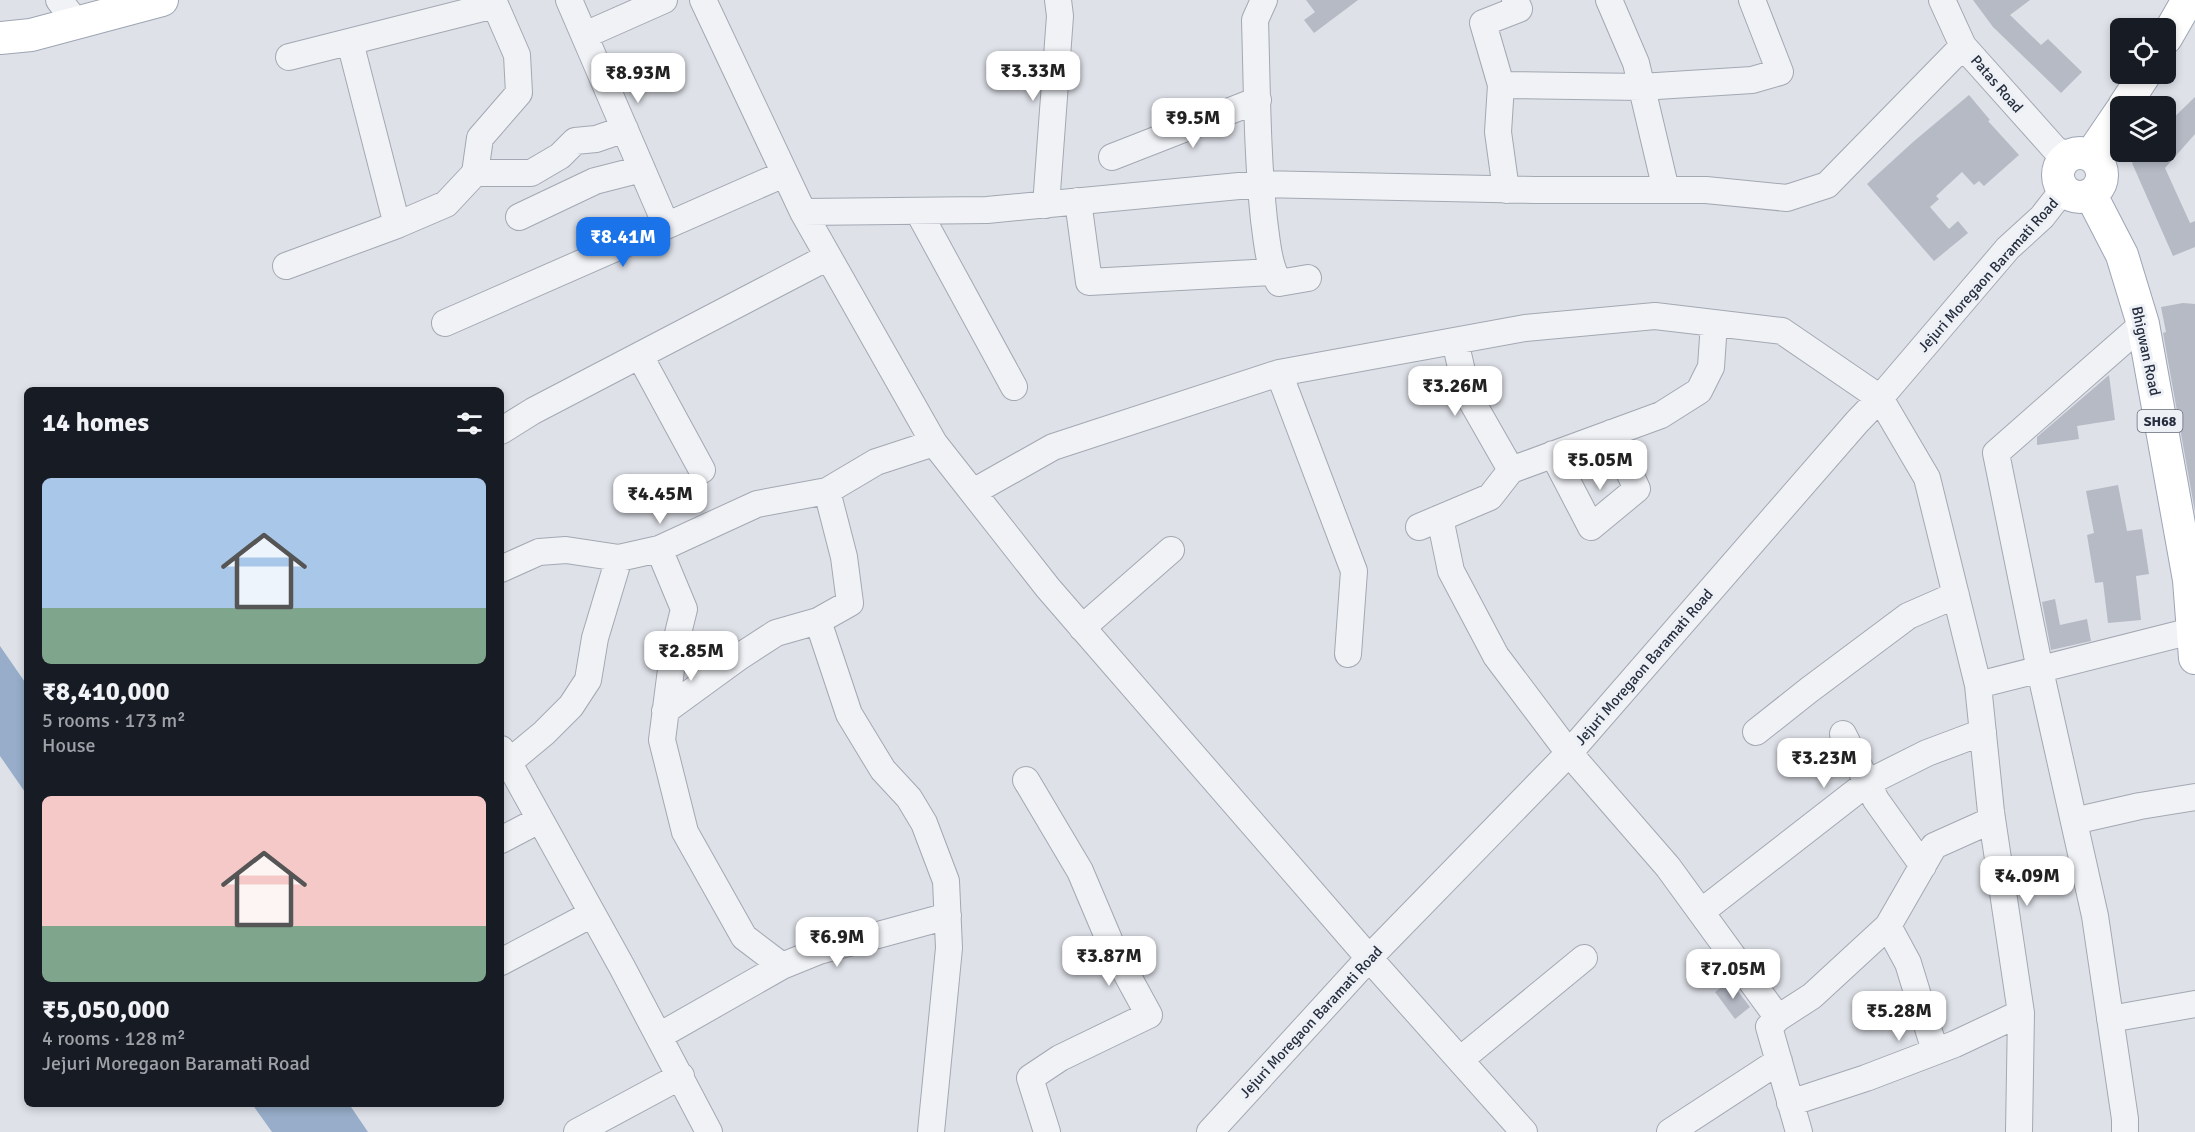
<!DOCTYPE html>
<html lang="en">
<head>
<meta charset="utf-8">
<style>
  :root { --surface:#171b24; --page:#242831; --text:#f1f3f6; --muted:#9ea1a6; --accent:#1a73e8 }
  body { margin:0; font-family:Signika,sans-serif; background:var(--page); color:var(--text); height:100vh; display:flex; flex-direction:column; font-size:22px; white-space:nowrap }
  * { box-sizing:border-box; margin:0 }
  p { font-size:20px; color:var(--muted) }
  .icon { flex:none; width:33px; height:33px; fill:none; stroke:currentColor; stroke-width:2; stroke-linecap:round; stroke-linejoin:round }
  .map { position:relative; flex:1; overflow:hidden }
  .details { position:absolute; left:24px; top:387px; width:480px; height:720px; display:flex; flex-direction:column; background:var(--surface); border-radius:9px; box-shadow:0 3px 9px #0003 }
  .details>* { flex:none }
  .buttons { position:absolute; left:2110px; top:18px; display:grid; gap:12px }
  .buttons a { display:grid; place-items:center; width:66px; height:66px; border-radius:9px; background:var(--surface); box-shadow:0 3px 9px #0003; font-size:30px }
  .price { position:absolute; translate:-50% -51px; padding:0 14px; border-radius:12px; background:#fff; color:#222; font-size:20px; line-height:39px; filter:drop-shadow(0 2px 3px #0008) }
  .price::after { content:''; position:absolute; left:50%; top:36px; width:18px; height:14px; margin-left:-9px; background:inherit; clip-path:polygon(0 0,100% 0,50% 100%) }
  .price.current { background:var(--accent); color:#fff }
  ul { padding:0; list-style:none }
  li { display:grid; align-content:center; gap:12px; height:318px; padding:0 18px }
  li span { display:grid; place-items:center; height:186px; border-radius:9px; color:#555 }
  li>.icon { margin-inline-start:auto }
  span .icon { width:108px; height:108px; fill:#fffc; stroke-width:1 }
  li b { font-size:26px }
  h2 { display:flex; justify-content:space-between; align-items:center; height:72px; padding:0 18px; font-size:26px }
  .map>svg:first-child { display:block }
  .water { fill:#97adc9 }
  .building { fill:#b5bac5 }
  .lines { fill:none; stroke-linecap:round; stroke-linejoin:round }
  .minor-casing { stroke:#a3a8b2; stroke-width:28 }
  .major-casing { stroke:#9da5b4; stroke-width:34 }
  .minor { stroke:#f0f2f6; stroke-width:26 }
  .major { stroke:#fff; stroke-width:32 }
  .labels { text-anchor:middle; stroke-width:6; stroke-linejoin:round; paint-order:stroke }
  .shield { fill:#edf0f5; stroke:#626876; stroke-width:1.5 }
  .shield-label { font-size:14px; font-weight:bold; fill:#262e3f }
  .street-label { font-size:15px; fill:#262e3f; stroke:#edf0f5 }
</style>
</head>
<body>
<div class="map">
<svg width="2195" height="1132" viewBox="0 0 2195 1132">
  <rect width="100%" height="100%" fill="#dee1e8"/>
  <path class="water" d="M0 646 27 685V795L0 756Z
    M252 1104H349L368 1132H272Z"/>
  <path class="building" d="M1306 0H1358L1314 33 1304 20 1315 12Z
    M1973 0H2030L2010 15 2041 45 2048 39 2082 72 2061 93 1993 27Z
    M1969 95 1990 120 1988 121 2019 155 1984 186 1979 181 1974 185 1962 172 1936 196 1939 199 1930 207 1949 229 1958 221 1968 233 1934 261 1867 184 1913 142Z
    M2195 97V134L2165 168 2190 223 2195 221V247L2173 256 2132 163 2142 152H2166V125Z
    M2183 303 2195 304V512L2163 333 2166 332 2161 307Z
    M2109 375 2115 420 2077 426 2079 439 2037 445V437Z
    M2118 485 2127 531 2142 529 2149 574 2136 576 2141 620 2108 623 2103 582 2095 583 2087 535 2094 533 2086 491Z
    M2055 599 2060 625 2087 619 2091 641 2051 650 2042 602Z
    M1730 981 1750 1007 1735 1019 1715 992Z"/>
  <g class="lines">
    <defs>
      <path id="minor" d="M59 0 77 23
        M569 0 666 225
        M703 0 803 212 934 443 1048 588 1369 958 1524 1132
        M1264 0 1255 20C1257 87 1257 154 1264 220 1267 241 1268 264 1279 283L1308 278
        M1609 0 1636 63 1666 190
        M1942 0 1963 46 2054 148 2066 157
        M585 35 664 0
        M350 42 397 225
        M289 57 495 5
        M1501 85 1641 87 1752 80 1780 72 1752 0
        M1112 157 1258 100
        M475 173H531L560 156 575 141 596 139 625 129
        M1506 190 1498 132 1501 85 1483 23 1519 9 1515 0
        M1078 201 1089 282 1272 272
        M1046 205 1060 16 1058 0
        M918 211 1014 387
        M803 212 987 210 1260 184 1534 190H1706L1787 198 1827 185 1963 46
        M519 217 595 181 642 169
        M286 266 397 225 446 204 475 173 480 138 519 93 517 55 493 0
        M445 323 784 174
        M1455 341 1467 393 1511 470
        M640 356 702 470
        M1279 373 1354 571 1348 654
        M501 431 533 411 828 257
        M1553 454 1591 527 1637 489 1611 433
        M973 492 1053 447 1279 373 1525 328 1655 316 1782 331 1880 398 1927 478 1978 685 1991 812 2021 1013 2019 1132
        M1440 518 1451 571 1496 656 1569 753 1668 867 1778 1018
        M1419 527 1490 497 1511 470 1661 415 1699 391 1711 367 1714 323
        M659 549 684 609 673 654 662 740 685 832 744 937 782 966 819 951 948 916
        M501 569 539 552 566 550 619 558 659 549 757 504 827 491
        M1082 628 1171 550
        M1978 685 2195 630
        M665 711 739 657 776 633 818 621
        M1756 732 1809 690 1908 616 1956 595
        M1843 734 1876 800 1923 866
        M501 749 622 967 709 1132
        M508 763 544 733 571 706 588 680 595 638 619 558
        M1026 780 1080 871 1113 949 1149 1015 1060 1058 1030 1078 1047 1132
        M2074 821 2140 806 2195 797
        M501 840 539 820
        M1701 912 1867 783 1927 753 1983 732
        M1888 926 1908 963 1935 1051
        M501 962 592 914
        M2110 1019 2195 1004
        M659 1036 782 966
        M1460 1060 1584 958
        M1790 1103 1866 1078 1955 1044 2021 1013
        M577 1132 681 1076
        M931 1132 949 948 946 881 924 823 909 798 883 770 849 714 818 621 850 603 844 557 827 491 876 462 934 443
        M1210 1132 1369 958 1569 753 1857 422 1880 398 2008 248 2042 217 2063 190
        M1670 1132 1779 1061
        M1799 1132 1769 1027 1778 1018 1812 996 1888 926 1934 846 1992 820
        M2125 1132V1119L2095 916 2040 670 1996 453 2143 324"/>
      <path id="major" d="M0 38 31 35 162 0
        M2166 38 2188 0
        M2124 106 2145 74
        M2058 175a22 22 0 1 1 44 0a22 22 0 1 1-44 0Z
        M2091 155 2121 111
        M2091 195 2122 255 2143 324 2189 580 2195 658"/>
    </defs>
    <use href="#minor" class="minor-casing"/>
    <use href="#major" class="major-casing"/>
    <use href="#minor" class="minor"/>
    <use href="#major" class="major"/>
  </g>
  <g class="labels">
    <rect class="shield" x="2137.5" y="410" width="45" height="22" rx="4.5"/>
    <g class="shield-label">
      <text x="2160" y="426">SH68</text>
    </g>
    <g class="street-label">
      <text transform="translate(1997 84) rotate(49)" y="5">Patas Road</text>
      <text transform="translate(1988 275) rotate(-48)" y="5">Jejuri Moregaon Baramati Road</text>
      <text transform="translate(2146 351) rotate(78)" y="5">Bhigwan Road</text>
      <text transform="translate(1644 667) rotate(-49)" y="5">Jejuri Moregaon Baramati Road</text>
      <text transform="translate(1311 1022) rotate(-47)" y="5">Jejuri Moregaon Baramati Road</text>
    </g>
  </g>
</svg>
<div class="buttons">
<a><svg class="icon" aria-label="locate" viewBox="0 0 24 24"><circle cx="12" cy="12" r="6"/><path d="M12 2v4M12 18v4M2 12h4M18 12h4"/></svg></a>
<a><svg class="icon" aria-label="layers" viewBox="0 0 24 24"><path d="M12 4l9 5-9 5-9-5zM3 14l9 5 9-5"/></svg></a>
</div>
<b class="price" style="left:1033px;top:102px">₹3.33M</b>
<b class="price" style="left:638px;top:104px">₹8.93M</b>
<b class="price" style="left:1193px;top:149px">₹9.5M</b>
<b class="price current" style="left:623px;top:268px">₹8.41M</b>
<b class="price" style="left:1455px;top:417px">₹3.26M</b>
<b class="price" style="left:1600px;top:491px">₹5.05M</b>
<b class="price" style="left:660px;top:525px">₹4.45M</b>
<b class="price" style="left:691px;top:682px">₹2.85M</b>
<b class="price" style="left:1824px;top:789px">₹3.23M</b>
<b class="price" style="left:2027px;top:907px">₹4.09M</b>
<b class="price" style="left:837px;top:968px">₹6.9M</b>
<b class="price" style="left:1109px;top:987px">₹3.87M</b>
<b class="price" style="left:1733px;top:1000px">₹7.05M</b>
<b class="price" style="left:1899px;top:1042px">₹5.28M</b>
<section class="details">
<h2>14 homes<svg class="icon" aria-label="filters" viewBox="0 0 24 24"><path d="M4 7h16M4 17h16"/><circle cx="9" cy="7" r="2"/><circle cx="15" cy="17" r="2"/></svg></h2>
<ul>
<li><span style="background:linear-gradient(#a9c7e8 70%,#7fa58c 0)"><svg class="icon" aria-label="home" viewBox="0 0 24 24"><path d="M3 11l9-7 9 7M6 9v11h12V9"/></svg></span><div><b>₹8,410,000</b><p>5 rooms · 173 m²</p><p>House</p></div></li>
<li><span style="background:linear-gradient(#f6c9c9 70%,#7fa58c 0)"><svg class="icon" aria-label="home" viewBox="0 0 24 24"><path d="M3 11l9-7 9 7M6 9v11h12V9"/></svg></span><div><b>₹5,050,000</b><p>4 rooms · 128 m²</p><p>Jejuri Moregaon Baramati Road</p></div></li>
</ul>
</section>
</div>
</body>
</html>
